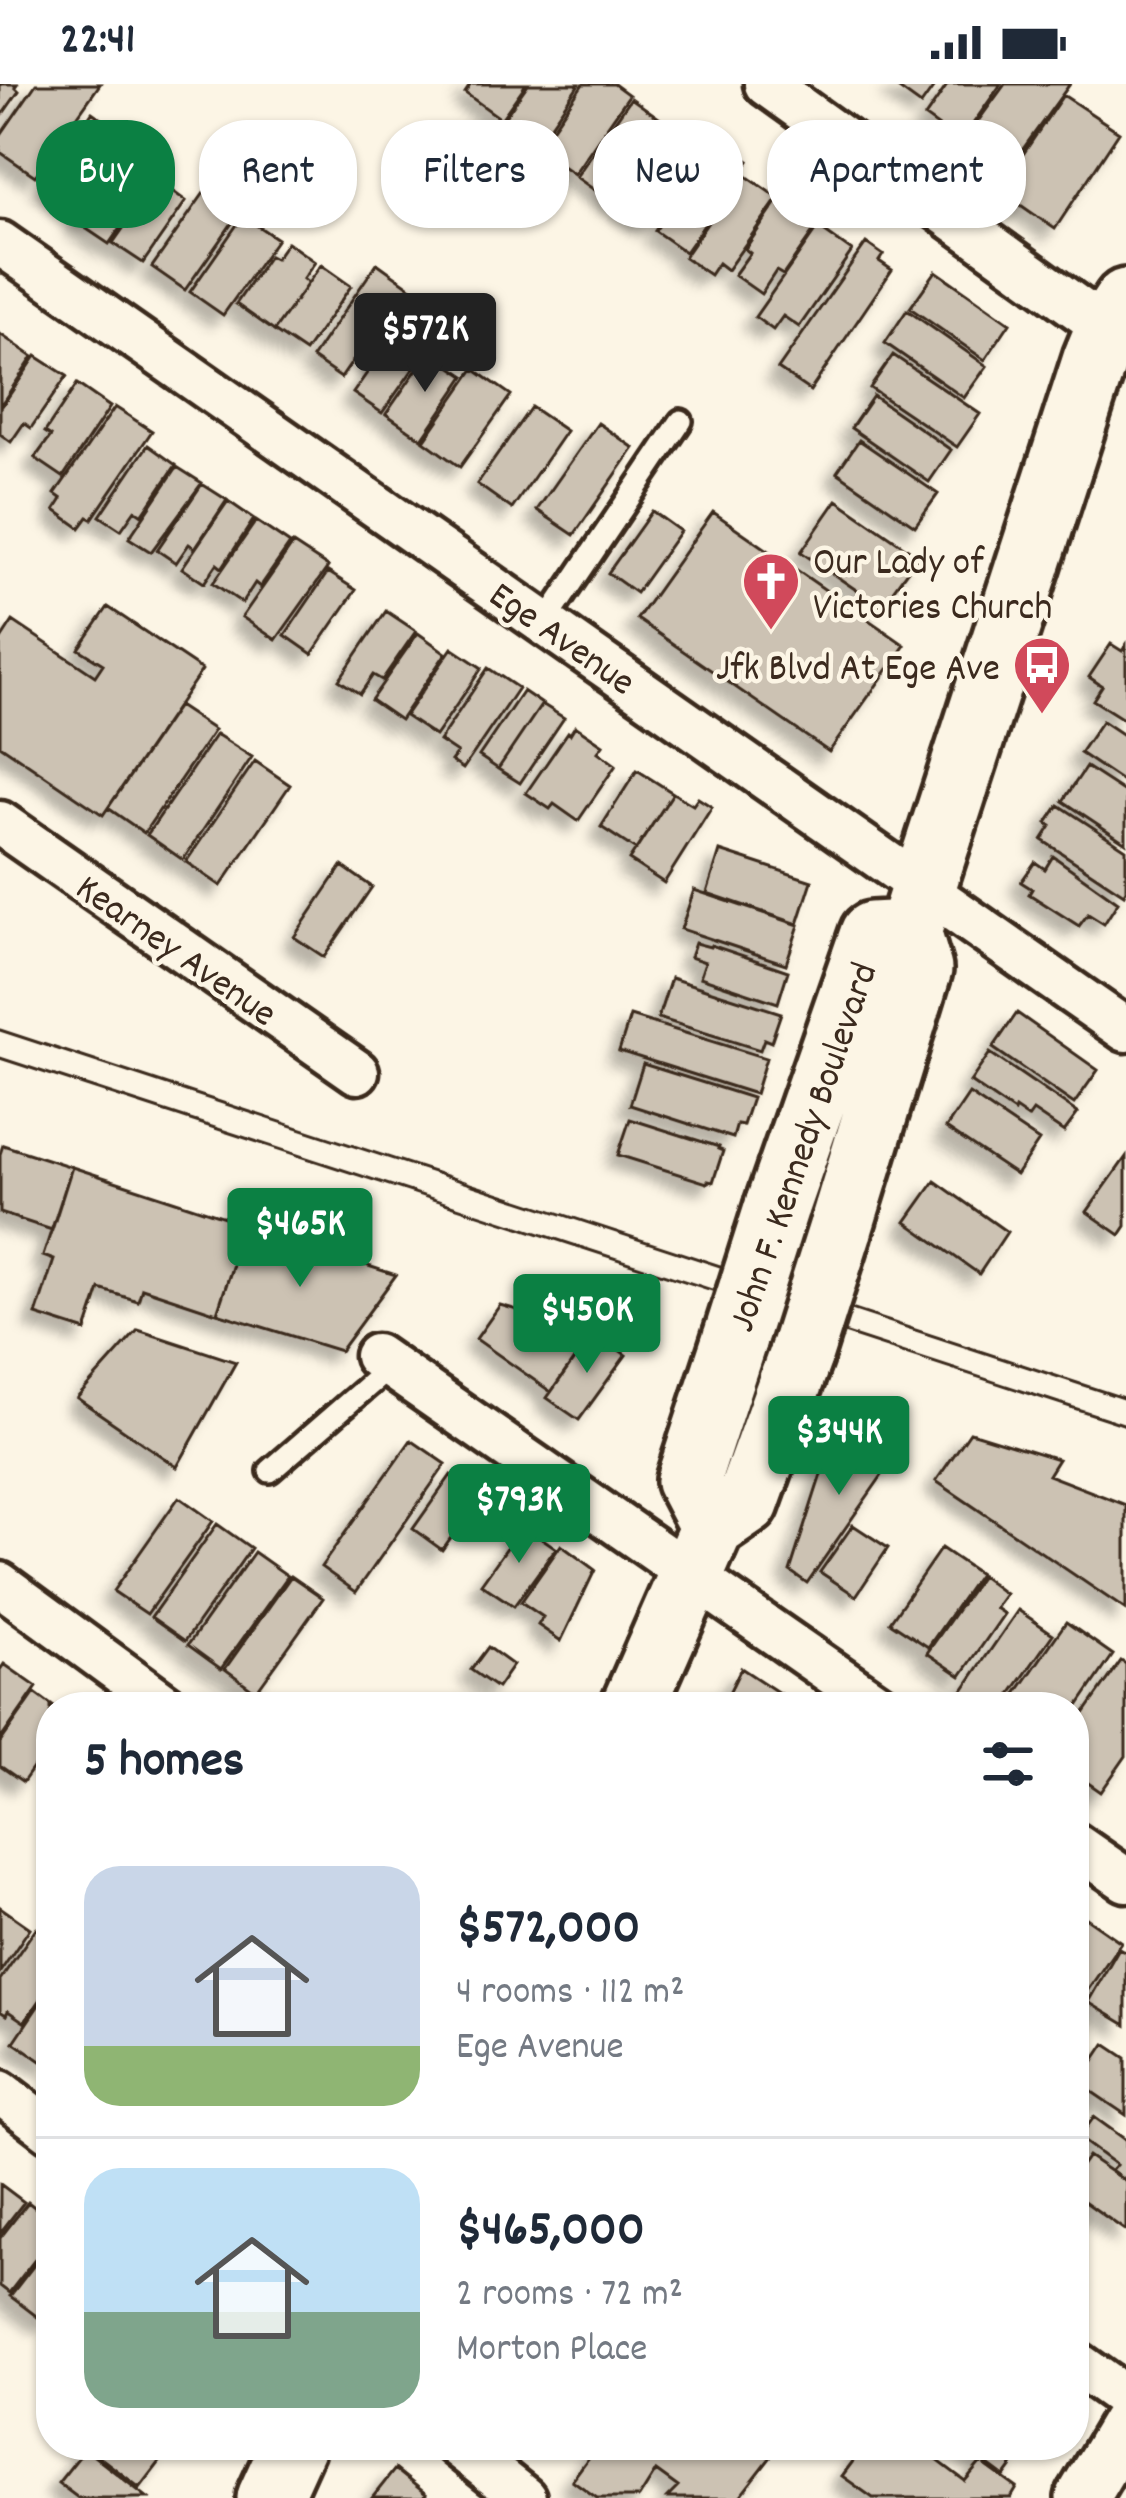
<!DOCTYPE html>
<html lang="en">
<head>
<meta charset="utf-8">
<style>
  :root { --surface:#fff; --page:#f6f6f7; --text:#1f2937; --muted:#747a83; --line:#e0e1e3; --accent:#0b8043 }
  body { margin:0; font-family:Dekko,sans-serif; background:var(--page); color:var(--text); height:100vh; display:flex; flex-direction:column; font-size:45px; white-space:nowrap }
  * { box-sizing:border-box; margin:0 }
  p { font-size:39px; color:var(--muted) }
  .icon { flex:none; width:66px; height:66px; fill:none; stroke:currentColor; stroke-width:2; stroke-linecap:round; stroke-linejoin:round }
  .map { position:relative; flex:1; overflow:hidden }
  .side { position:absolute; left:36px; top:1608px; width:1053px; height:768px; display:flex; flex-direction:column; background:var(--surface); border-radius:48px; box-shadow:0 3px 9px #0004 }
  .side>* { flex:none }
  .banner { position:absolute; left:36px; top:36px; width:1056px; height:108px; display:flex; gap:24px }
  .price { position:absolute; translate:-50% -102px; padding:0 27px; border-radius:12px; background:var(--accent); color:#fff; font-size:39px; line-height:78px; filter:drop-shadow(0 3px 6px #0008) }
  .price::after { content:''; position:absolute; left:50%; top:72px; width:36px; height:27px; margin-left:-18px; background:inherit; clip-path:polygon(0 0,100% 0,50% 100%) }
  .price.on { background:#222; color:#fff }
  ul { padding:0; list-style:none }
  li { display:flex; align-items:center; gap:36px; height:300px; padding:0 48px }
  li+li { border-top:3px solid var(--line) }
  li span { display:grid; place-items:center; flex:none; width:336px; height:240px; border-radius:36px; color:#555 }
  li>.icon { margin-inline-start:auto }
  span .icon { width:144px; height:144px; fill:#fffc; stroke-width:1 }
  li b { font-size:51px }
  h2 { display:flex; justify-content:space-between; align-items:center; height:144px; padding:0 48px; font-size:51px }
  .chip { padding:0 42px; border-radius:48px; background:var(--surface); box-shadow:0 3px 9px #0004; font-size:42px; line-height:108px }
  .chip.on { background:var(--accent); color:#fff }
  .status { display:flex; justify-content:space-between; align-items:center; height:84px; padding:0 60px; background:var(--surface); direction:ltr }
  .status svg { height:33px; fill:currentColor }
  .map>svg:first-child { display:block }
  .building { fill:#ccc2b3; stroke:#3b2a1e; stroke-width:3; filter:url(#shadow) }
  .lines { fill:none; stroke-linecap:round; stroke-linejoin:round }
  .service-casing { stroke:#3b2a1e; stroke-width:30 }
  .minor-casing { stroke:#3b2a1e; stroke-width:51 }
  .tertiary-casing { stroke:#3b2a1e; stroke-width:60 }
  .primary-casing { stroke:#3b2a1e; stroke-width:72 }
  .service { stroke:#fcf5e5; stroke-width:21 }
  .minor { stroke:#fcf5e5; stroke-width:42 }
  .tertiary { stroke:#fcf5e5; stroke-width:51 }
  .primary { stroke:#fcf5e5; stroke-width:63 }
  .tram { stroke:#3b2a1e; stroke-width:3 }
  .primary-bridge-casing { stroke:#3b2a1e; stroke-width:72; stroke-linecap:butt }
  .primary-bridge { stroke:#fcf5e5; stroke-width:63 }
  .labels { text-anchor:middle; stroke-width:9; stroke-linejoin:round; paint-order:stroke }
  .poi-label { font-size:39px; fill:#3b2a1e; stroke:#fcf5e5; text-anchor:start }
  .street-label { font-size:39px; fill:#3b2a1e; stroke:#fcf5e5 }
</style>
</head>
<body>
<div class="status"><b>22:41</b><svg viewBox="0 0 49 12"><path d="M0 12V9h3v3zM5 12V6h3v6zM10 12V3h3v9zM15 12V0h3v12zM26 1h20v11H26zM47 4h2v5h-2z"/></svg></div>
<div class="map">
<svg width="1126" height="2414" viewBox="0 0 1126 2414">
  <defs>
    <filter id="shadow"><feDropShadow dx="-11" dy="11" stdDeviation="6" flood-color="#0004"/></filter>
  </defs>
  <rect width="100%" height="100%" fill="#fcf5e5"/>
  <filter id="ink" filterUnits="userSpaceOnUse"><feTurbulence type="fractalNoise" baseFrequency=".00833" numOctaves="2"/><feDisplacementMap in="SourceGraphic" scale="24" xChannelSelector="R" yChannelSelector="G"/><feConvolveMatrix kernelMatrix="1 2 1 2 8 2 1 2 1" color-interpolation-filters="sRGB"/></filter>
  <g filter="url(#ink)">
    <path class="building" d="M0 0H17L15 3 19 7 0 34Z
      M36 0H100L35 92 0 68V52Z
      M471 0H526L501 35 465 9Z
      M528 0H579L537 61 502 37Z
      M583 0H614L629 11 574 90 538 65Z
      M892 0H936L921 21Z
      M948 0H1001L960 58 925 33Z
      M1005 0H1070L1000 97 957 66Z
      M1063 11 1119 48 1055 145 999 106Z
      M631 14 666 39 611 118 576 93Z
      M92 28 119 47 104 68 113 74 77 125 42 100Z
      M669 37 704 61 648 141 614 117Z
      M131 56 157 75 144 94 151 99 109 160 75 137Z
      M718 56 749 77 685 168 655 147Z
      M742 89 778 114 727 186 718 179 710 191 684 173Z
      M157 96 186 117 143 179 113 159Z
      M206 106 239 129 185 206 152 183Z
      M780 114 818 141 783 191 776 187 761 210 734 191 750 169 745 165Z
      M243 132 277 155 223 231 190 208Z
      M818 143 852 167 799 243 783 232 773 246 755 233Z
      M287 158 315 178 303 195 308 199 274 247 236 220 269 172 275 175Z
      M866 159 883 171 879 177 892 186 810 307 778 285Z
      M377 179 412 204 390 236 384 232 341 294 312 274Z
      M321 181 351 202 305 268 274 247Z
      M936 187 1010 239 985 276 910 224Z
      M907 226 987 282 964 314 885 259Z
      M402 239 425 255 410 277 416 281 382 329 353 309Z
      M0 250 33 273 0 322Z
      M429 268 465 292 422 355 386 330Z
      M893 271 980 330 957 363 870 304Z
      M36 272 67 292 31 344 24 339 11 358 0 350V325Z
      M474 285 511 311 460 383 424 357Z
      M77 300 110 323 63 393 35 374 51 352 45 348Z
      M873 312 951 366 929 398 851 344Z
      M115 323 152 347 92 435 88 433 80 444 55 426 62 415 55 410Z
      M531 323 566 347 512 425 477 400Z
      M598 339 634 364 574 451 537 426Z
      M859 356 938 410 915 442 837 388Z
      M148 361 176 381 142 431 135 426 121 446 100 432Z
      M177 383 202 399 151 468 129 454Z
      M202 400 227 416 195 464 189 460 176 479 157 466Z
      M837 416 918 472 881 523 801 468Z
      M228 417 254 435 222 484 217 480 204 499 182 484Z
      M652 427 680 447 636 509 608 489Z
      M713 428 905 561 829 668 637 535Z
      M256 437 290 460 260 503 255 499 242 519 213 499Z
      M293 460 328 483 276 556 242 533Z
      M328 488 356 506 312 570 285 551Z
      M108 523 202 586 103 731 0 661V557L13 537 95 592 103 580 79 565Z
      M386 527 416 547 382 596 373 591 360 610 339 596Z
      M418 549 446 569 400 636 371 616Z
      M1111 560 1122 567 1126 561V630L1123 635 1093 616 1102 602 1089 593Z
      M452 564 482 584 435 652 405 632Z
      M488 584 518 604 463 685 451 677 457 669 439 657Z
      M523 607 542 620 498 685 479 672Z
      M542 620 564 634 520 699 498 685Z
      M178 622 214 646 144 749 108 724Z
      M1102 637 1126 653V700L1080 669Z
      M575 642 603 661 598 668 616 681 578 737 554 720 550 725 526 709 568 648 570 650Z
      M216 650 252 673 183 776 147 751Z
      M255 677 290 701 221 802 186 778Z
      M1086 683 1126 709V759L1063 717Z
      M637 686 673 709 636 766 601 743Z
      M673 709 693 721 698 714 712 723 664 799 629 776Z
      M1059 721 1126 765V806L1124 810 1042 756 1051 742 1047 739Z
      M720 767 812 797 798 840 707 809Z
      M1053 772 1118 818 1104 840 1088 830 1079 842 1029 810 1032 805 1021 798 1035 778 1045 785Z
      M342 782 372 803 324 873 294 853Z
      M694 806 799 841 786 880 681 845Z
      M695 859 710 863 711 861 788 887 778 919 700 893 705 878 690 873Z
      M671 894 781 929 771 958 764 955 760 966 658 934Z
      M1017 929 1098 986 1074 1020 993 964Z
      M630 932 766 974 755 1010 619 967Z
      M990 969 1078 1029 1064 1048 1033 1027 1028 1034 1015 1025 1014 1028 970 998Z
      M643 980 752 1014 743 1041 737 1040 733 1054 630 1021Z
      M969 1010 1039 1057 1016 1091 946 1044Z
      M630 1035 719 1063 718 1065 723 1067 713 1098 708 1097 707 1099 618 1071Z
      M3 1061 72 1083 52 1146 0 1129V1070Z
      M1126 1073V1142L1120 1151 1087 1128Z
      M72 1083 246 1140 217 1229 142 1204 138 1217 100 1205 86 1247 36 1231 54 1176 43 1172Z
      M935 1097 1007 1148 979 1190 906 1138Z
      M246 1142 396 1191 340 1267 217 1229Z
      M500 1221 593 1248 551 1308 476 1255Z
      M138 1246 236 1278 177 1383 77 1314Z
      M594 1248 626 1271 579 1336 547 1314Z
      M970 1348 1058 1375 1048 1391 1126 1421V1526L936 1397Z
      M834 1350 899 1367 807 1499 790 1487Z
      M411 1356 446 1380 356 1508 321 1483Z
      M451 1391 472 1405 466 1413 475 1420 442 1466 413 1445Z
      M179 1413 213 1437 147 1530 113 1507Z
      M217 1440 251 1464 185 1557 151 1533Z
      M523 1441 556 1464 514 1522 481 1500Z
      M853 1441 888 1464 856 1512 820 1488Z
      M561 1461 595 1486 561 1557 538 1541 543 1533 521 1518Z
      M941 1464 979 1490 928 1563 890 1538Z
      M254 1468 288 1492 221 1585 188 1561Z
      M291 1492 323 1514 256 1608 225 1585Z
      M981 1492 1005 1510 995 1524 1004 1530 961 1592 927 1569Z
      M1018 1526 1053 1550 1002 1623H982L961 1609Z
      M1066 1538 1113 1571 1074 1628V1623H1007Z
      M488 1563 513 1581 497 1604 471 1586Z
      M1121 1577 1126 1580V1672L1101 1708 1074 1689V1644Z
      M4 1580 37 1603 0 1656V1586Z
      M741 1584 785 1613 778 1623H722Z
      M35 1609 54 1623H51V1658L23 1698 0 1682V1659Z
      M0 1823 30 1844 0 1888Z
      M1085 1833 1121 1858 1074 1926V1849Z
      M36 1844 51 1854V1899L24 1938 8 1927 6 1931 0 1927V1896Z
      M1119 1864 1126 1868V1941L1088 1918Z
      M51 1903V1975L47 1981 14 1958Z
      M1105 1960 1126 1974V2031L1079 1999Z
      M1094 2033 1126 2056V2098L1111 2087 1116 2081 1079 2054Z
      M1088 2072 1126 2098V2147L1074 2110V2092Z
      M0 2100 24 2118 0 2149Z
      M28 2118 51 2136V2155L9 2209 0 2202V2154Z
      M51 2159V2229L44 2238 10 2212Z
      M84 2361H154L166 2370 140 2404Z
      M598 2361H703L710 2366 714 2361H754L770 2374 739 2414H667L678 2403 656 2387 639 2414H597L572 2396Z
      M865 2361H923L921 2364 965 2397 981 2378 1017 2404 1011 2414H873L842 2392Z
      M961 2361H1009L1021 2370 1004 2393Z
      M85 2365 148 2414H78L58 2399Z
      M395 2385 426 2410 423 2414H372Z"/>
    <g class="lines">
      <defs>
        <path id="service" d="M545 539 681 337
          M270 1387 391 1282"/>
        <path id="minor" d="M766 0 1125 258
          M0 159 1126 946
          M0 739 357 988
          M376 1272 881 1623
          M0 1500 168 1623
          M1074 1760 1126 1796
          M0 2008 51 2047
          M1074 2277 1126 2314
          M457 2361 524 2414"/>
        <path id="tertiary" d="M1082 2414 1126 2340"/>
        <path id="primary" d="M777 1122 872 850 909 848
          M840 1146 920 885 909 848 1095 275 1107 246 1126 217
          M712 1443 688 1397 735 1254
          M633 1623 712 1443 747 1419 801 1269
          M269 2414 293 2361"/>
      </defs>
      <use href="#service" class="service-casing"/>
      <use href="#minor" class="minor-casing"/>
      <use href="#tertiary" class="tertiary-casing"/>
      <use href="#primary" class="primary-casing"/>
      <use href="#service" class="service"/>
      <use href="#minor" class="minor"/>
      <use href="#tertiary" class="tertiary"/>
      <use href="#primary" class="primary"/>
      <path class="tram" d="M0 946 1126 1315
        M0 974 1126 1341"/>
      <defs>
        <path id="primary-bridge" d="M735 1254 777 1122
          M801 1269 840 1146"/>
      </defs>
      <use href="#primary-bridge" class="primary-bridge-casing"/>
      <use href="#primary-bridge" class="primary-bridge"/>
    </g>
  </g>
  <defs>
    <symbol id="church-pin" viewBox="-11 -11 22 30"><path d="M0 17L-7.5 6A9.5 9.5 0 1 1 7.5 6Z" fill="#d1495b" stroke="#fcf5e5"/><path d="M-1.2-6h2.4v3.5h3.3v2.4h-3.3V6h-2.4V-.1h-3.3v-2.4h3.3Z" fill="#fff"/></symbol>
    <symbol id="bus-pin" viewBox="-11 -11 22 30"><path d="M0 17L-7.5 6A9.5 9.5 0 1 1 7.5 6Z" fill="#d1495b" stroke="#fcf5e5"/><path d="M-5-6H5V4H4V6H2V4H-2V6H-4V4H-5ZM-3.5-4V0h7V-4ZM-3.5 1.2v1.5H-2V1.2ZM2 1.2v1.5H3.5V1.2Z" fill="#fff"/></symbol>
  </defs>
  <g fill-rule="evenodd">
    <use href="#church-pin" x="738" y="464" width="66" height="90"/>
    <use href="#bus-pin" x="1009" y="548" width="66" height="90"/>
  </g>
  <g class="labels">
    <g class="poi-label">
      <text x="813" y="489">Our Lady of<tspan x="813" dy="45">Victories Church</tspan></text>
      <text x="1000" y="595" text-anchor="end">Jfk Blvd At Ege Ave</text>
    </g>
    <g class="street-label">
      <text transform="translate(564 552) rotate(35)" y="14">Ege Avenue</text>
      <text transform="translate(178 864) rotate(35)" y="14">Kearney Avenue</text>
      <text transform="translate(800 1062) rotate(-71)" y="14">John F. Kennedy Boulevard</text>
    </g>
  </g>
</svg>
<b class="price on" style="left:425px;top:311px">$572K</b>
<b class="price" style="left:300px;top:1206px">$465K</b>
<b class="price" style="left:587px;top:1292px">$450K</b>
<b class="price" style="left:839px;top:1414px">$344K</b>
<b class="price" style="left:519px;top:1482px">$793K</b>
<div class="banner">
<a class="chip on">Buy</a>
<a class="chip">Rent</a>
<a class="chip">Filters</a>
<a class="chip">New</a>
<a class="chip">Apartment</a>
</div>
<section class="side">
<h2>5 homes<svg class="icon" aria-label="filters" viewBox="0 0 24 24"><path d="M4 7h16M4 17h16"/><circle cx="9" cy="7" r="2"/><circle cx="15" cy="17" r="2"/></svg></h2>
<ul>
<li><span style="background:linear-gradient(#c9d6e8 75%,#8fb573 0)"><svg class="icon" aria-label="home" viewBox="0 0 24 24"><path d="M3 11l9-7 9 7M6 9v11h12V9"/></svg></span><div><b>$572,000</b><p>4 rooms · 112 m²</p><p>Ege Avenue</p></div></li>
<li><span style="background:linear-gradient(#bfe0f5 60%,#7fa58c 0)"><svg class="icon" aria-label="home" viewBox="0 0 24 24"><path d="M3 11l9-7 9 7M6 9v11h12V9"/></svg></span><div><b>$465,000</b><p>2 rooms · 72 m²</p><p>Morton Place</p></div></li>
</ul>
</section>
</div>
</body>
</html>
